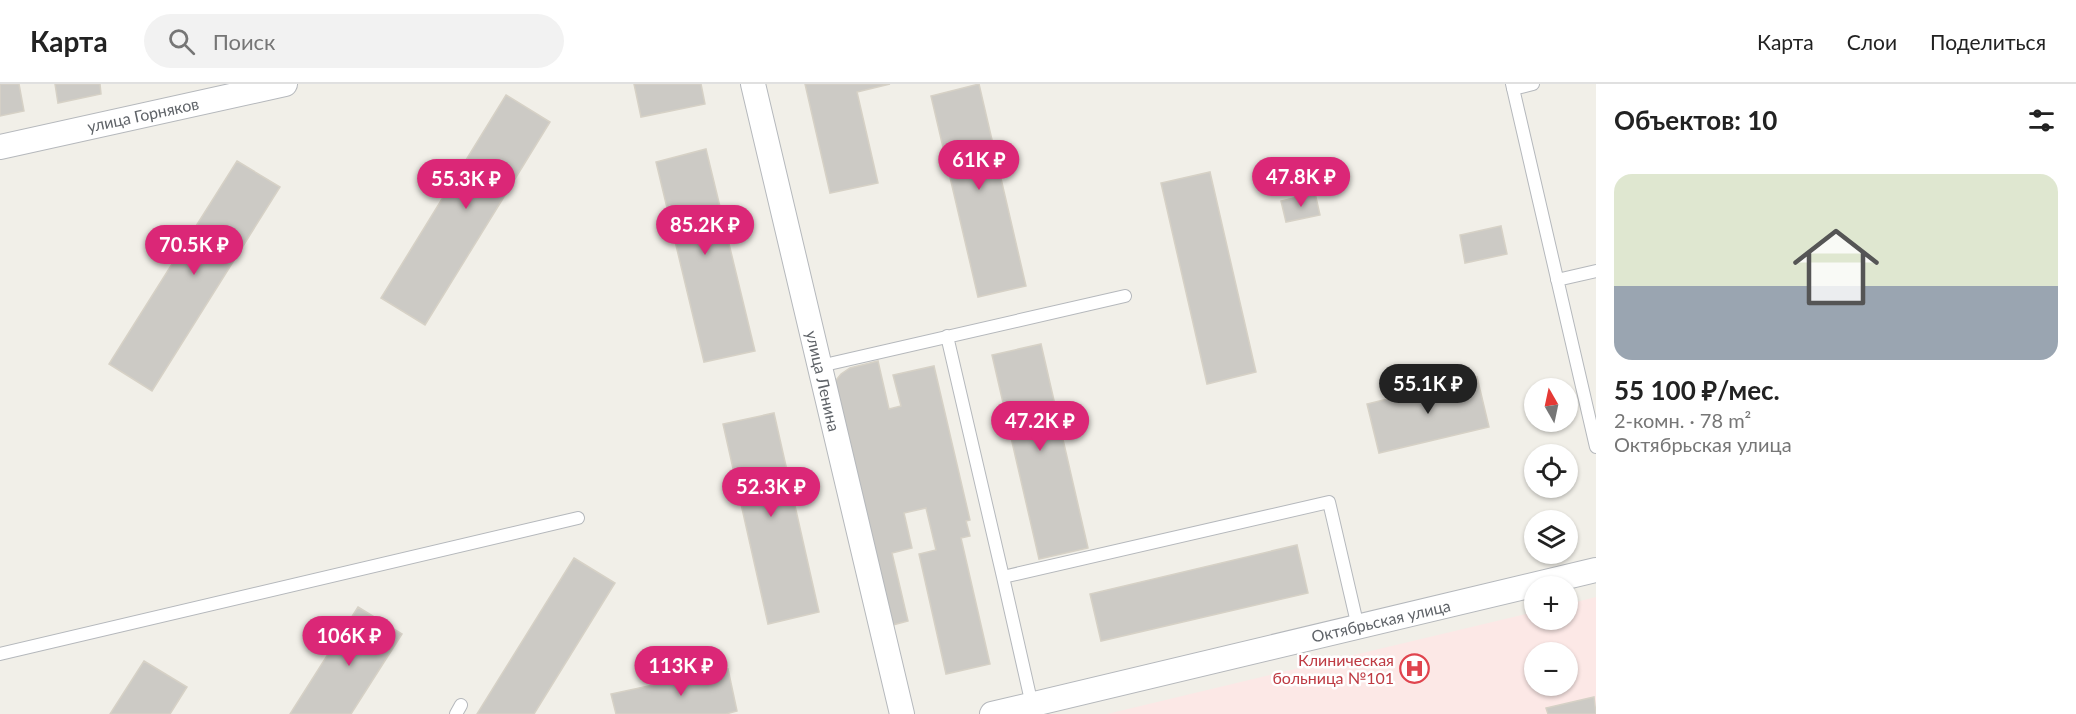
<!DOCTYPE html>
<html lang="ru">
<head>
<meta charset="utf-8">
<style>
  :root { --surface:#fff; --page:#f2f2f2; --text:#222; --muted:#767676; --line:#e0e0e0; --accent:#db2777 }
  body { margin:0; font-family:Lato,sans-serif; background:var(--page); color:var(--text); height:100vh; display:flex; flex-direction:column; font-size:22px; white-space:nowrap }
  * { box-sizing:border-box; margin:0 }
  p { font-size:20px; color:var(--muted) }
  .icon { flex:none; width:33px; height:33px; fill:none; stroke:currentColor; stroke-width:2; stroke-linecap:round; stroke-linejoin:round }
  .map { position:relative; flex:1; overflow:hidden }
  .side { display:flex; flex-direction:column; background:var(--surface); width:480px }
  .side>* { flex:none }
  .needle { width:39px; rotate:351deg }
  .buttons { position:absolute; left:1524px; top:294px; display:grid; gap:12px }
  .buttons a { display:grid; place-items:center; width:54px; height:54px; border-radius:50%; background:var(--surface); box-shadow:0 2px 4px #0004; font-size:30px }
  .price { position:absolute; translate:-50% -51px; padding:0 14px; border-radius:21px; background:var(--accent); color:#fff; font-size:20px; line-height:39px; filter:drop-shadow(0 2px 3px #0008) }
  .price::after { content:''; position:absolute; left:50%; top:36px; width:18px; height:14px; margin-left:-9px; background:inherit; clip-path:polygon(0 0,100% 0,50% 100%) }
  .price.on { background:#222; color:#fff }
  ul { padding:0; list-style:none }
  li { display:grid; align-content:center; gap:12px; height:318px; padding:0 18px }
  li+li { border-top:2px solid var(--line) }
  li span { display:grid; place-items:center; height:186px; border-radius:18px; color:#555 }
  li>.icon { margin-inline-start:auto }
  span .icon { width:108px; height:108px; fill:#fffc; stroke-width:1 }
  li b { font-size:26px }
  h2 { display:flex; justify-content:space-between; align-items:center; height:72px; padding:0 18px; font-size:26px }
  header { display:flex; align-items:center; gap:36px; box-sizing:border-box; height:84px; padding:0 30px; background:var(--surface); border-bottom:2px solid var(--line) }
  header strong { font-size:28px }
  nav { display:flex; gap:33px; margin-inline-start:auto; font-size:21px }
  .search { width:420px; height:54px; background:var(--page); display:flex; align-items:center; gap:15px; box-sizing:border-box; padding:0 21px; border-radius:33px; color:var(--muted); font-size:22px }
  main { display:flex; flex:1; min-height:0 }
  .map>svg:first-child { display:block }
  .medical { fill:#fce8e6; fill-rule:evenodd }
  .building { fill:#cccac5; stroke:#d6d1c6; stroke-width:1.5 }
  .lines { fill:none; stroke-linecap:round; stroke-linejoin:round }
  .lane-casing { stroke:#b5b8bc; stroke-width:14 }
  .street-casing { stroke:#b5b8bc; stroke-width:26 }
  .lane { stroke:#fff; stroke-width:12 }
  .street { stroke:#fff; stroke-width:24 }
  .labels { text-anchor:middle; stroke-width:5; stroke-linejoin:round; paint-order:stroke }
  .street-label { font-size:16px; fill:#5f6368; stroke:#fff }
  .health-label { font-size:16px; fill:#be3a42; stroke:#fff; text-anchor:end }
</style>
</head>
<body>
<header>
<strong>Карта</strong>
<div class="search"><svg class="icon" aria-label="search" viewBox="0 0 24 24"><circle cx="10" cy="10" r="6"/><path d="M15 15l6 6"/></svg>Поиск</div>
<nav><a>Карта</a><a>Слои</a><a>Поделиться</a></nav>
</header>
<main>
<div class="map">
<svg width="1596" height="630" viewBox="0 0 1596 630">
  <rect width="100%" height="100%" fill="#f1efe8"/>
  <path class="medical" d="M1596 513V630H1107L1534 528V536H1568V520ZM1534 568H1568V602H1534Z"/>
  <path class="building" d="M0 0H19L24 27 0 32Z
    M55 0H100L101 10 58 19Z
    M634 0H701L705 20 641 33Z
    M805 0H890L857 8 878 99 830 109Z
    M979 0 1026 202 978 213 931 12Z
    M506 11 550 38 425 241 381 214Z
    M706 65 755 267 704 278 656 78Z
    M237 77 280 103 152 307 109 280Z
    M1210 88 1256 288 1207 300 1161 99Z
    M1315 109 1320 131 1286 138 1281 117Z
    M1501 142 1507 170 1465 179 1460 151Z
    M1041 260 1088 464 1039 475 992 271Z
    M878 277 889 325 901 322 893 291 934 282 970 436 966 437 970 452 961 454 990 580 946 590 919 470 936 466 926 424 904 429 912 464 892 469 908 537 889 542 833 300 841 290 850 284Z
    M1477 293 1489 343 1379 369 1367 320Z
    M774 329 819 528 768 540 723 340Z
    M1297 461 1308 509 1101 557 1090 510Z
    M574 474 615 499 534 630H477Z
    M358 523 402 550 351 630H290Z
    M144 577 187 603 170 630H110Z
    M728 585 737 627 726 630H616L611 610Z
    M1594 613 1596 630H1548L1546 624Z"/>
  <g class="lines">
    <defs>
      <path id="lane" d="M1512 0 1596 363
        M1513 5 1533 0
        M1557 196 1596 187
        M947 252 1003 493
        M820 282 1125 212
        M0 570 578 434
        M1032 621 1003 493 1329 418 1358 543
        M456 630 461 621"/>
      <path id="street" d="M753 0 902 630
        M0 63 285 0
        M992 630 1596 486"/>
    </defs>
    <use href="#lane" class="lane-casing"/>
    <use href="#street" class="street-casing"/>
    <use href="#lane" class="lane"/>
    <use href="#street" class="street"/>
  </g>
  <defs>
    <symbol id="hospital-ring" viewBox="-11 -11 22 22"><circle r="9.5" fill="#fff" stroke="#e0444e" stroke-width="1.5"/><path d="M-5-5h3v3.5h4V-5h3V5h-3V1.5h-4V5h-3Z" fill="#e0444e"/></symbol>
  </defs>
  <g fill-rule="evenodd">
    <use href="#hospital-ring" x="1398" y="568" width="33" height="33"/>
  </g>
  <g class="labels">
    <g class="street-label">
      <text transform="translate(143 31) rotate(-12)" y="6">улица Горняков</text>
      <text transform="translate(823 297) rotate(77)" y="6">улица Ленина</text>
      <text transform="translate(1381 537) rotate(-13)" y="6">Октябрьская улица</text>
    </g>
    <g class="health-label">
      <text x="1394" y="582">Клиническая<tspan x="1394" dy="18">больница №101</tspan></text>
    </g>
  </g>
</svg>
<div class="buttons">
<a><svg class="needle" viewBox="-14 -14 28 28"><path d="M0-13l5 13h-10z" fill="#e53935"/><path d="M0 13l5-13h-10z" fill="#767676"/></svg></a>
<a><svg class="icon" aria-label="locate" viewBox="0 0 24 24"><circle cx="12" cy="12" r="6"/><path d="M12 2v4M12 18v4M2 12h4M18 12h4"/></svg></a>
<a><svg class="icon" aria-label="layers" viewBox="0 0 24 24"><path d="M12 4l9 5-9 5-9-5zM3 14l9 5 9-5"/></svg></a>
<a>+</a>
<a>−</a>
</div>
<b class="price" style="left:979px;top:107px">61K ₽</b>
<b class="price" style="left:1301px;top:124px">47.8K ₽</b>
<b class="price" style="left:466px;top:126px">55.3K ₽</b>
<b class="price" style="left:705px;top:172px">85.2K ₽</b>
<b class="price" style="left:194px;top:192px">70.5K ₽</b>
<b class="price on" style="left:1428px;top:331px">55.1K ₽</b>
<b class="price" style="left:1040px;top:368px">47.2K ₽</b>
<b class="price" style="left:771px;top:434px">52.3K ₽</b>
<b class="price" style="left:349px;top:583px">106K ₽</b>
<b class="price" style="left:681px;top:613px">113K ₽</b>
</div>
<section class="side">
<h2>Объектов: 10<svg class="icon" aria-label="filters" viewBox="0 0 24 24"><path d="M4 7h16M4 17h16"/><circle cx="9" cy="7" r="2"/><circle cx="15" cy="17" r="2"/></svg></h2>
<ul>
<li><span style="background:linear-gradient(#dfe7d0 60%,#9aa5b1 0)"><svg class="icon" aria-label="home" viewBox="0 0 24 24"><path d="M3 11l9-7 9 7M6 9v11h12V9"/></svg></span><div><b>55 100 ₽/мес.</b><p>2-комн. · 78 m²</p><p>Октябрьская улица</p></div></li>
</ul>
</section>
</main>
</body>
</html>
